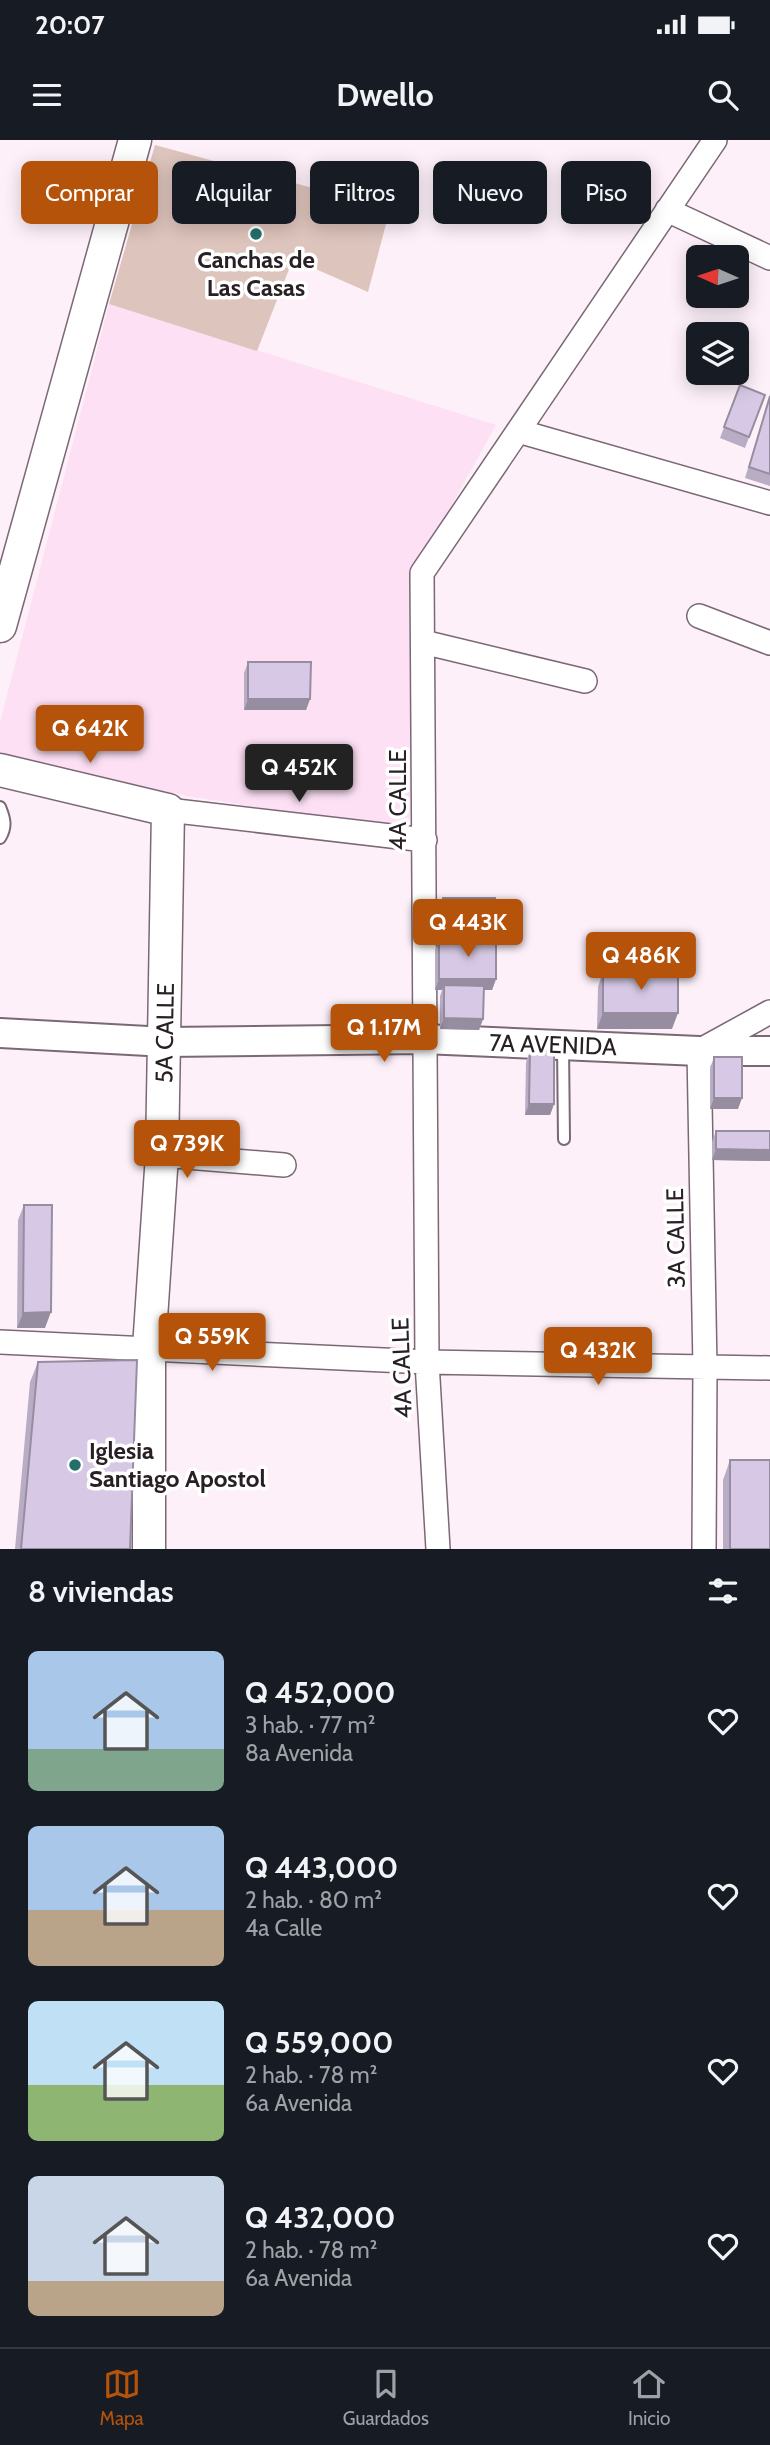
<!DOCTYPE html>
<html lang="es">
<head>
<meta charset="utf-8">
<style>
  :root { --surface:#171b24; --page:#20242c; --text:#f1f3f6; --muted:#9ea1a6; --line:#363941; --accent:#b45309 }
  body { margin:0; font-family:Cabin,sans-serif; background:var(--page); color:var(--text); height:100vh; display:flex; flex-direction:column; font-size:26px; white-space:nowrap }
  * { box-sizing:border-box; margin:0 }
  p { font-size:23px; color:var(--muted) }
  .icon { flex:none; width:38px; height:38px; fill:none; stroke:currentColor; stroke-width:2; stroke-linecap:round; stroke-linejoin:round }
  .map { position:relative; height:1409px; overflow:hidden }
  .drawer { display:flex; flex-direction:column; background:var(--surface); flex:1 }
  .drawer>* { flex:none }
  .hud { position:absolute; left:21px; top:21px; width:728px; height:63px; display:flex; gap:14px }
  .needle { width:46px; rotate:273deg }
  .controls { position:absolute; left:686px; top:105px; display:grid; gap:14px }
  .controls a { display:grid; place-items:center; width:63px; height:63px; border-radius:10px; background:var(--surface); box-shadow:0 4px 18px #0003; font-size:35px }
  .price { position:absolute; translate:-50% -60px; padding:0 16px; border-radius:7px; background:var(--accent); color:#fff; font-size:23px; line-height:46px; filter:drop-shadow(0 2px 4px #0008) }
  .price::after { content:''; position:absolute; left:50%; top:42px; width:21px; height:16px; margin-left:-10px; background:inherit; clip-path:polygon(0 0,100% 0,50% 100%) }
  .price.selected { background:#222; color:#fff }
  ul { padding:0; list-style:none }
  li { display:flex; align-items:center; gap:21px; height:175px; padding:0 28px }
  li span { display:grid; place-items:center; flex:none; width:196px; height:140px; border-radius:10px; color:#555 }
  li>.icon { margin-inline-start:auto }
  span .icon { width:84px; height:84px; fill:#fffc; stroke-width:1 }
  li b { font-size:30px }
  h2 { display:flex; justify-content:space-between; align-items:center; height:84px; padding:0 28px; font-size:30px }
  .chip { padding:0 24px; border-radius:10px; background:var(--surface); box-shadow:0 4px 18px #0003; font-size:24px; line-height:63px }
  .chip.selected { background:var(--accent); color:#fff }
  .status { display:flex; justify-content:space-between; align-items:center; height:49px; padding:0 35px; background:var(--surface); direction:ltr }
  .status svg { height:19px; fill:currentColor }
  header { display:flex; justify-content:space-between; align-items:center; height:91px; padding:0 28px; background:var(--surface); font-size:32px; font-weight:700 }
  .tabs { display:flex; justify-content:space-around; align-items:center; height:98px; border-top:2px solid var(--line); background:var(--surface); font-size:19px; color:var(--muted) }
  .tabs a { display:grid; justify-items:center; gap:4px }
  .tabs .selected { color:var(--accent) }
  .map>svg:first-child { display:block }
  .built { fill:#fde0f4 }
  .green { fill:#ddc4bc }
  .lines { fill:none; stroke-linecap:round; stroke-linejoin:round }
  .service-casing { stroke:#7b6875; stroke-width:14 }
  .minor-casing { stroke:#7b6875; stroke-width:26 }
  .tertiary-casing { stroke:#7b6875; stroke-width:32 }
  .secondary-casing { stroke:#7b6875; stroke-width:35 }
  .service { stroke:#fff; stroke-width:10 }
  .minor { stroke:#fff; stroke-width:23 }
  .tertiary { stroke:#fff; stroke-width:28 }
  .secondary { stroke:#fff; stroke-width:32 }
  .wall { fill:#b9adc5 }
  .shaded-wall { fill:#968da0 }
  .building { fill:#d7c9e5; stroke:#968da0; stroke-width:2 }
  .poi-dot { fill:#246f6b; stroke:#fff; stroke-width:2.5 }
  .labels { text-anchor:middle; stroke-width:7; stroke-linejoin:round; paint-order:stroke }
  .poi-label { font-size:24px; font-weight:bold; fill:#282025; stroke:#fff }
  .street-label { font-size:24px; fill:#282025; stroke:#fff }
</style>
</head>
<body>
<div class="status"><b>20:07</b><svg viewBox="0 0 49 12"><path d="M0 12V9h3v3zM5 12V6h3v6zM10 12V3h3v9zM15 12V0h3v12zM26 1h20v11H26zM47 4h2v5h-2z"/></svg></div>
<header><svg class="icon" aria-label="menu" viewBox="0 0 24 24"><path d="M4 6h16M4 12h16M4 18h16"/></svg>Dwello<svg class="icon" aria-label="search" viewBox="0 0 24 24"><circle cx="10" cy="10" r="6"/><path d="M15 15l6 6"/></svg></header>
<div class="map">
<svg width="770" height="1409" viewBox="0 0 770 1409">
  <rect width="100%" height="100%" fill="#fdf0f9"/>
  <path class="built" d="M109 164 496 285 419 424 409 691 187 656 0 615V582Z"/>
  <path class="green" d="M155 5 390 69 368 152 293 119 257 211 109 164Z"/>
  <g class="lines">
    <defs>
      <path id="service" d="M0 667C5 679 7 687 0 698
        M563 906 564 999"/>
      <path id="minor" d="M667 70 770 118
        M518 291 770 363
        M699 476 770 503
        M423 502 585 541
        M168 670 425 700
        M162 1015 284 1025
        M0 1202 427 1222 770 1228
        M438 1409 427 1222 422 433 715 0
        M704 1409 705 1227 699 911 770 872"/>
      <path id="tertiary" d="M0 893 166 902 423 899 699 911H770"/>
      <path id="secondary" d="M0 486 135 0
        M0 630 168 670 162 1015 149 1208V1409"/>
    </defs>
    <use href="#service" class="service-casing"/>
    <use href="#minor" class="minor-casing"/>
    <use href="#tertiary" class="tertiary-casing"/>
    <use href="#secondary" class="secondary-casing"/>
    <use href="#service" class="service"/>
    <use href="#minor" class="minor"/>
    <use href="#tertiary" class="tertiary"/>
    <use href="#secondary" class="secondary"/>
  </g>
  <path class="wall" d="M740 245 765 255 745 308 720 298Z
    M770 256V346L745 338Z
    M248 522 310 559 306 570H244V533Z
    M443 758 495 790 492 799 496 839 492 850H484L483 879 479 890 440 889V856L442 850H435V810L439 800V769Z
    M603 831 672 889H597L598 847Z
    M530 911 554 964 550 975H525L526 922Z
    M714 917 738 969H710V928Z
    M716 991H770V1021L712 1020V1002Z
    M24 1065 45 1188H17L18 1080Z
    M38 1222 130 1409H15L30 1242Z
    M730 1320 770 1409H723V1340Z"/>
  <path class="shaded-wall" d="M248 559H310L306 570H244Z
    M443 790H495L491 801 439 800Z
    M439 839H496L492 850H444V845L442 850H435Z
    M603 873H678L672 889H597Z
    M444 878 483 879 479 890 440 889Z
    M714 958H742L738 969H710Z
    M529 964H554L550 975H525Z
    M716 1009 770 1010V1021L712 1020Z
    M51 1172 45 1188H17L23 1173Z"/>
  <path class="building" d="M740 245 765 255 749 297 724 287Z
    M770 256V334L749 327Z
    M248 522H311L310 559H248Z
    M443 758H495V790H443Z
    M439 799H496V839H439Z
    M603 831H678V873H603Z
    M444 845 484 846 483 879 444 878Z
    M530 911H554V964H529Z
    M714 917H742V958H714Z
    M716 991H770V1010L716 1009Z
    M24 1065H52L51 1172 23 1173Z
    M137 1220 130 1409H21L38 1222Z
    M730 1320H770V1409H730Z"/>
  <g class="poi-dot">
    <circle cx="256" cy="94" r="7"/>
    <circle cx="75" cy="1325" r="7"/>
  </g>
  <g class="labels">
    <g class="poi-label">
      <text x="256" y="128">Canchas de<tspan x="256" dy="28">Las Casas</tspan></text>
      <text x="89" y="1319" text-anchor="start">Iglesia<tspan x="89" dy="28">Santiago Apostol</tspan></text>
    </g>
    <g class="street-label">
      <text transform="translate(398 660) rotate(-90)" y="8">4A CALLE</text>
      <text transform="translate(165 893) rotate(-89)" y="8">5A CALLE</text>
      <text transform="translate(553 905) rotate(2)" y="8">7A AVENIDA</text>
      <text transform="translate(676 1098) rotate(-91)" y="8">3A CALLE</text>
      <text transform="translate(402 1228) rotate(-92)" y="8">4A CALLE</text>
    </g>
  </g>
</svg>
<div class="controls">
<a><svg class="needle" viewBox="-14 -14 28 28"><path d="M0-13l5 13h-10z" fill="#e53935"/><path d="M0 13l5-13h-10z" fill="#9ea1a6"/></svg></a>
<a><svg class="icon" aria-label="layers" viewBox="0 0 24 24"><path d="M12 4l9 5-9 5-9-5zM3 14l9 5 9-5"/></svg></a>
</div>
<b class="price" style="left:90px;top:625px">Q 642K</b>
<b class="price selected" style="left:299px;top:664px">Q 452K</b>
<b class="price" style="left:468px;top:819px">Q 443K</b>
<b class="price" style="left:641px;top:852px">Q 486K</b>
<b class="price" style="left:384px;top:924px">Q 1.17M</b>
<b class="price" style="left:187px;top:1040px">Q 739K</b>
<b class="price" style="left:212px;top:1233px">Q 559K</b>
<b class="price" style="left:598px;top:1247px">Q 432K</b>
<div class="hud">
<a class="chip selected">Comprar</a>
<a class="chip">Alquilar</a>
<a class="chip">Filtros</a>
<a class="chip">Nuevo</a>
<a class="chip">Piso</a>
</div>
</div>
<section class="drawer">
<h2>8 viviendas<svg class="icon" aria-label="filters" viewBox="0 0 24 24"><path d="M4 7h16M4 17h16"/><circle cx="9" cy="7" r="2"/><circle cx="15" cy="17" r="2"/></svg></h2>
<ul>
<li><span style="background:linear-gradient(#a9c7e8 70%,#7fa58c 0)"><svg class="icon" aria-label="home" viewBox="0 0 24 24"><path d="M3 11l9-7 9 7M6 9v11h12V9"/></svg></span><div><b>Q 452,000</b><p>3 hab. · 77 m²</p><p>8a Avenida</p></div><svg class="icon" aria-label="heart" viewBox="0 0 24 24"><path d="M12 20l-8-8c-3-5 5-10 8-4 3-6 11-1 8 4z"/></svg></li>
<li><span style="background:linear-gradient(#a9c7e8 60%,#b9a48a 0)"><svg class="icon" aria-label="home" viewBox="0 0 24 24"><path d="M3 11l9-7 9 7M6 9v11h12V9"/></svg></span><div><b>Q 443,000</b><p>2 hab. · 80 m²</p><p>4a Calle</p></div><svg class="icon" aria-label="heart" viewBox="0 0 24 24"><path d="M12 20l-8-8c-3-5 5-10 8-4 3-6 11-1 8 4z"/></svg></li>
<li><span style="background:linear-gradient(#bfe0f5 60%,#8fb573 0)"><svg class="icon" aria-label="home" viewBox="0 0 24 24"><path d="M3 11l9-7 9 7M6 9v11h12V9"/></svg></span><div><b>Q 559,000</b><p>2 hab. · 78 m²</p><p>6a Avenida</p></div><svg class="icon" aria-label="heart" viewBox="0 0 24 24"><path d="M12 20l-8-8c-3-5 5-10 8-4 3-6 11-1 8 4z"/></svg></li>
<li><span style="background:linear-gradient(#c9d6e8 75%,#b9a48a 0)"><svg class="icon" aria-label="home" viewBox="0 0 24 24"><path d="M3 11l9-7 9 7M6 9v11h12V9"/></svg></span><div><b>Q 432,000</b><p>2 hab. · 78 m²</p><p>6a Avenida</p></div><svg class="icon" aria-label="heart" viewBox="0 0 24 24"><path d="M12 20l-8-8c-3-5 5-10 8-4 3-6 11-1 8 4z"/></svg></li>
</ul>
</section>
<nav class="tabs">
<a class="selected"><svg class="icon" aria-label="map" viewBox="0 0 24 24"><path d="M3 6l6-2 6 2 6-2v14l-6 2-6-2-6 2zM9 4v14M15 6v14"/></svg>Mapa</a>
<a><svg class="icon" aria-label="saved" viewBox="0 0 24 24"><path d="M7 4h10v16l-5-4-5 4z"/></svg>Guardados</a>
<a><svg class="icon" aria-label="home" viewBox="0 0 24 24"><path d="M3 11l9-7 9 7M6 9v11h12V9"/></svg>Inicio</a>
</nav>
</body>
</html>
